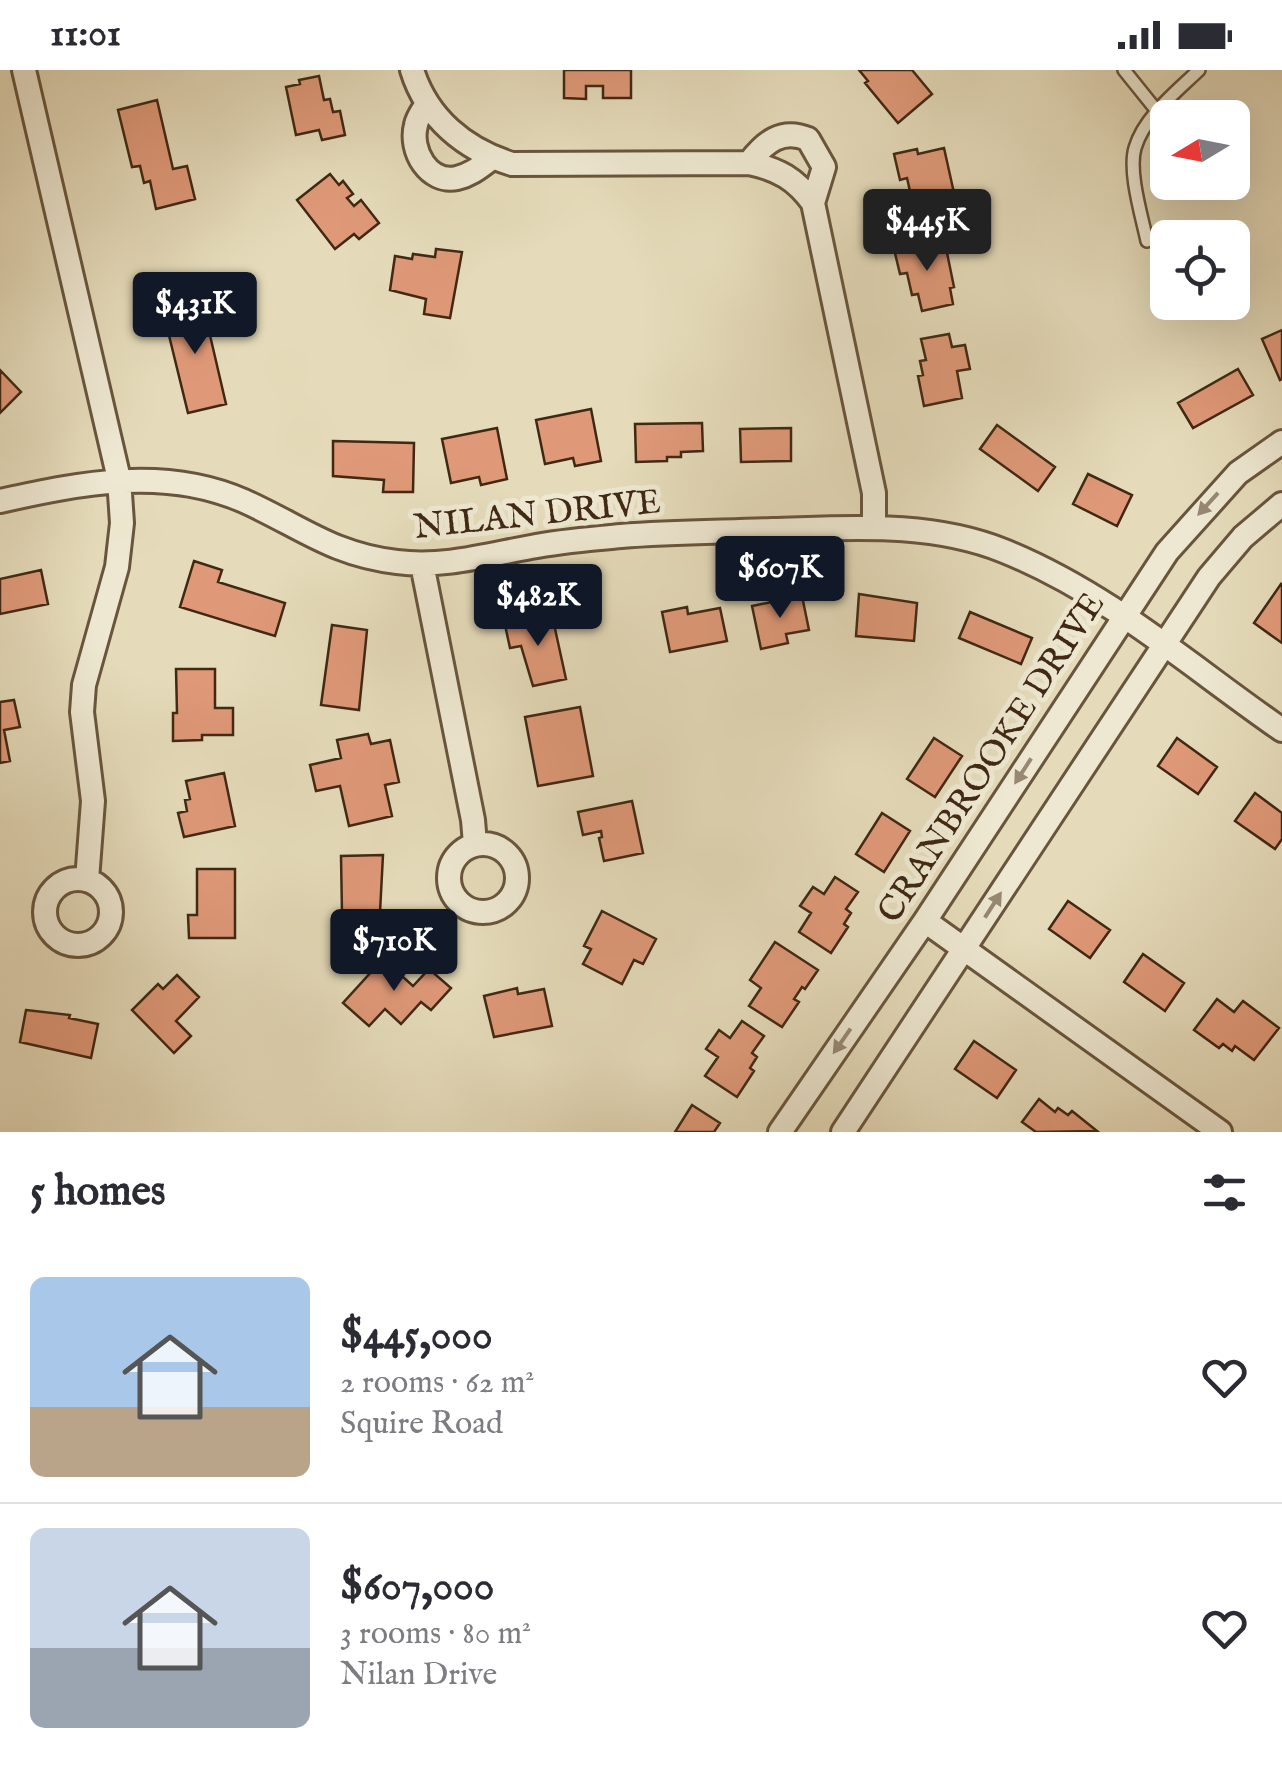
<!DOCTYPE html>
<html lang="en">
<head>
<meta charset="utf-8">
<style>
  :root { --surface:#fff; --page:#f7f7f7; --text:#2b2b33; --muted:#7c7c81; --line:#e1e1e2; --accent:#111827 }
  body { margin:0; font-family:"IM FELL English",serif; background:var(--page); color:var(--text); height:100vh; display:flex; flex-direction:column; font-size:38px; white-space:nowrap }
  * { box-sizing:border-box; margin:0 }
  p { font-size:32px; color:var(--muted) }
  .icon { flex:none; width:55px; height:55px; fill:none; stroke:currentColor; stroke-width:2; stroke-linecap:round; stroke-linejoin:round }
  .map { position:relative; height:1062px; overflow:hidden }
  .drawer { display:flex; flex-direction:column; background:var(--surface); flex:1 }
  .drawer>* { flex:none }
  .needle { width:65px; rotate:260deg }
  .tools { position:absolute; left:1150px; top:30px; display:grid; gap:20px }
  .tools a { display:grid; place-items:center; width:100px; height:100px; border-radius:15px; background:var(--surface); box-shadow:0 10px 40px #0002; font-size:50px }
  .price { position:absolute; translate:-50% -85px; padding:0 22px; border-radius:10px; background:var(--accent); color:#fff; font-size:32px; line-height:65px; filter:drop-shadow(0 2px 5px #0008) }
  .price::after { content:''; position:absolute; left:50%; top:60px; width:30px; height:22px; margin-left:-15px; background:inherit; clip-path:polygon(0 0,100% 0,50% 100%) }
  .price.active { background:#222; color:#fff }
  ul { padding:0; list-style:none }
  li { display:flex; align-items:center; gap:30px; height:250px; padding:0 30px }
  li+li { border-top:2px solid var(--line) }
  li span { display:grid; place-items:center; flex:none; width:280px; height:200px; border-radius:15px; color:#555 }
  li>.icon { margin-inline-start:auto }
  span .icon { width:120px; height:120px; fill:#fffc; stroke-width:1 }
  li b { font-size:42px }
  h2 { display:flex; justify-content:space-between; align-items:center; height:120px; padding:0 30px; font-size:42px }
  .status { display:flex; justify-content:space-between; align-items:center; height:70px; padding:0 50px; background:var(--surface); direction:ltr }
  .status svg { height:28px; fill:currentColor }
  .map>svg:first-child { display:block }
  .building { fill:#df9978; stroke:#402813; stroke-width:2.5 }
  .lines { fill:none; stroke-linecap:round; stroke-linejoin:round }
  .lane-casing { stroke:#69553d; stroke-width:16 }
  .street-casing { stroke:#69553d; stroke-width:28 }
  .lane { stroke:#eee8d2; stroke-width:11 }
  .street { stroke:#eee8d2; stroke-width:22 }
  .oneway { fill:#978872 }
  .labels { text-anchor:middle; stroke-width:10; stroke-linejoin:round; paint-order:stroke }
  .street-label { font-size:35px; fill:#402813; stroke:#eee8d2 }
</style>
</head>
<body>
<div class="status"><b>11:01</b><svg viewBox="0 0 49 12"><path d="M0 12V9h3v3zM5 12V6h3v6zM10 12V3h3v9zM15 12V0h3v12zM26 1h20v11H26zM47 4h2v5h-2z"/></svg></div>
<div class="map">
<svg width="1282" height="1062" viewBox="0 0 1282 1062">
  <rect width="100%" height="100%" fill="#e5dbba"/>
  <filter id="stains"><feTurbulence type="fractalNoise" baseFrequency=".002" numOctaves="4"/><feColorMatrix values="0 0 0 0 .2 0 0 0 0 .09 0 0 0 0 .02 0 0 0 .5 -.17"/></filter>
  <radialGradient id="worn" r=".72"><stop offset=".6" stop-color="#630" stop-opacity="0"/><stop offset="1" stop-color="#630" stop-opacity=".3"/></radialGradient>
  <path class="building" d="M564 0H631V28H603V16H586V29L564 28Z
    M859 0H912L932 24 898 53 865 13 868 11Z
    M319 6 324 30 330 29 333 42 340 41 345 65 322 70 319 60 296 65 286 17 300 14 299 10Z
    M157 30 173 99 187 96 195 129 156 139 150 111 144 113 140 96 132 97 118 40Z
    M944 78 954 123 949 124 953 139 922 146 918 129 912 130 907 108 900 110 894 84 917 79 918 84Z
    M330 104 339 115 343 111 353 124 347 128 354 136 361 130 379 153 359 169 354 164 335 179 297 130Z
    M918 173 919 178 945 173 954 217 950 218 953 234 922 241 918 224 912 225 907 203 900 204 894 179Z
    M436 179 462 182 450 248 424 244 426 229 390 220 395 186 412 189 413 184 435 187Z
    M202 231 226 334 188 343 163 241Z
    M1282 260V309L1280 310 1262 269Z
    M949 264 952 277 965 275 970 299 957 301 962 328 924 336 918 306 923 305 920 291 926 290 921 269Z
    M1238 299 1253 325 1193 358 1178 333Z
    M0 300 21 322 0 343Z
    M591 339 601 391 575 396 573 388 545 394 536 350Z
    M702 353 703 381 681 382V387H667V391L636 392 635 354Z
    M997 355 1055 397 1038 421 980 379Z
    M497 358 507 409 481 415 479 407 451 413 442 369Z
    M791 358V391L741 392 740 359Z
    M333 371 414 373 413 422H383L384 410 333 406Z
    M1088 404 1132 425 1117 456 1073 434Z
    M194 491 222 500 218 512 285 533 275 566 180 537Z
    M41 500 48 534 0 544V509Z
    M1281 514 1282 515V573L1254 553Z
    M859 524 917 533 914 571 856 566Z
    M802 526 809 560 786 564 788 573 761 579 752 536Z
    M687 537 688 544 720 538 727 571 670 582 662 542Z
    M970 542 1032 568 1021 594 959 568Z
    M552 545 566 609 533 616 521 576 510 578 505 555Z
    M332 555 367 560 359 640 321 635Z
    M176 599H215V638H233V665H202V670L173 671V643H177Z
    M14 630 20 657 4 660 10 691 0 693V632Z
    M580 637 593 706 538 716 525 647Z
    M368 664 371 674 390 670 399 712 385 715 392 746 349 756 340 716 316 721 310 695 341 688 337 670Z
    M934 668 962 686 935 727 907 709Z
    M1177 668 1217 697 1198 724 1158 696Z
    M224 703 235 756 184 767 178 743 187 741 185 730 190 729 186 711Z
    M1255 723 1282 743V769L1275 779 1235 751Z
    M632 731 643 783 604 791 599 768 602 767 601 761 583 765 578 742Z
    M882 743 910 761 884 802 856 784Z
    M383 785 380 842 342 843 341 786Z
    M197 799H235V868H189L188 845H197Z
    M835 807 858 822 846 839 851 843 844 854 848 857 831 883 799 862 811 843 800 836 813 817 824 824Z
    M1068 831 1110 860 1090 888 1049 859Z
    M602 841 656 869 643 894 634 890 622 914 583 894 591 879 584 876Z
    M775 872 818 900 805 919 802 917 794 929 799 932 782 957 749 936 761 918 750 910Z
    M1143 884 1184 913 1165 941 1124 912Z
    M383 889 413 916 429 899 451 918 431 940 421 932 401 954 385 939 369 956 343 933Z
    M177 905 199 927 176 951 191 966 174 983 132 940 158 914 163 919Z
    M517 918 518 924 544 919 552 956 494 967 484 926Z
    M1217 929 1234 942 1243 931 1279 958 1254 990 1235 976 1232 981 1223 974 1219 978 1194 960Z
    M26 940 70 945 69 948 98 954 91 988 20 972Z
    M742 951 764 966 752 983 757 987 750 998 754 1001 737 1027 705 1006 718 987 706 979 719 960 730 968Z
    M974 971 1016 1000 997 1028 955 999Z
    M1039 1029 1055 1042 1058 1038 1068 1045 1072 1041 1097 1061 1036 1062 1022 1052Z
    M692 1035 720 1053 714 1062H675Z"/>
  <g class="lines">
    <defs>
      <path id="lane" d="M1124 0 1157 41
        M1147 171C1142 147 1128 102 1135 78 1144 47 1176 22 1199 0"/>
      <path id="street" d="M24 0 119 409 122 453 117 497 84 615 82 642 93 731 87 810
        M412 0C427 48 464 79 512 94L749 93C778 99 796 109 813 133L874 423V458
        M427 34C423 40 417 48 416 55 409 81 429 114 457 108 471 105 481 96 492 88
        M749 93C765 72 782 58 808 69L824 97 813 133
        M0 431C81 413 165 396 244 431 300 456 333 485 397 492 443 498 487 485 531 477 561 471 591 469 621 466 672 462 722 462 772 460 849 458 930 451 1004 481 1108 523 1191 597 1282 660
        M422 494 473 750 475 774
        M449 808a34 34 0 1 1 68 0a34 34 0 1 1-68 0Z
        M45 842a33 33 0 1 1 66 0a33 33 0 1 1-66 0Z
        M925 851 1220 1062
        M780 1062 925 851 1167 482 1238 403 1282 372
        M843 1062 1209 507 1243 467 1282 434"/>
    </defs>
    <use href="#lane" class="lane-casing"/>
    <use href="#street" class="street-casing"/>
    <use href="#lane" class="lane"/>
    <use href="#street" class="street"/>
  </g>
  <defs><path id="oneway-solid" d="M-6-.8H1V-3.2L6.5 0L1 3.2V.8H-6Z" transform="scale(2.5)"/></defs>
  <g class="oneway">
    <use href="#oneway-solid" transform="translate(1208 434) rotate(132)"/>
    <use href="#oneway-solid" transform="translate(1023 701) rotate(123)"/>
    <use href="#oneway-solid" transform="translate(993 835) rotate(-57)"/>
    <use href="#oneway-solid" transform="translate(842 971) rotate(125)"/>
  </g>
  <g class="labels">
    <g class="street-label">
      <text transform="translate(537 443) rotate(-6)" y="12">NILAN DRIVE</text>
      <text transform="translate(990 687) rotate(-57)" y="12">CRANBROOKE DRIVE</text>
    </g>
  </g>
  <rect width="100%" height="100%" filter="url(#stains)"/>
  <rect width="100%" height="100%" fill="url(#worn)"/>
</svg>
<div class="tools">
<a><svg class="needle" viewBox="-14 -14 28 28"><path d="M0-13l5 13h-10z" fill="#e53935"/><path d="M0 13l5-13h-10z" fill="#7c7c81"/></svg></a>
<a><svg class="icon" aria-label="locate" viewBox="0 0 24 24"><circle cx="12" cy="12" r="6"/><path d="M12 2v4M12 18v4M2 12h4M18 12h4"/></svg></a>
</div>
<b class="price active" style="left:927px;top:204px">$445K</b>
<b class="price" style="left:195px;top:287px">$431K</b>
<b class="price" style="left:780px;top:551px">$607K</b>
<b class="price" style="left:538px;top:579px">$482K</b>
<b class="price" style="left:394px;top:924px">$710K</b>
</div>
<section class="drawer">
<h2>5 homes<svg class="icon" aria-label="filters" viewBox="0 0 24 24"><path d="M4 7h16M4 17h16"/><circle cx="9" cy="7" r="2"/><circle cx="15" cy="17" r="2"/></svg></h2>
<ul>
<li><span style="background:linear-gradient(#a9c7e8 65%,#b9a48a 0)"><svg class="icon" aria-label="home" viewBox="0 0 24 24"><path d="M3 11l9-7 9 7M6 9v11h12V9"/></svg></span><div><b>$445,000</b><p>2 rooms · 62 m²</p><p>Squire Road</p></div><svg class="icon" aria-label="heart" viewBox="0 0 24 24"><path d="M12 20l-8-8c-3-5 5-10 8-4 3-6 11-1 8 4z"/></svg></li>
<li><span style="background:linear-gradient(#c9d6e8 60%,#9aa5b1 0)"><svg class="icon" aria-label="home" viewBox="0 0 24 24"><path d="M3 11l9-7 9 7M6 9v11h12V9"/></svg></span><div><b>$607,000</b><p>3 rooms · 80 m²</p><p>Nilan Drive</p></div><svg class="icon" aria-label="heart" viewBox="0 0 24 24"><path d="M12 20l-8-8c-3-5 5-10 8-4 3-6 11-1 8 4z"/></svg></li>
</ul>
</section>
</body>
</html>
